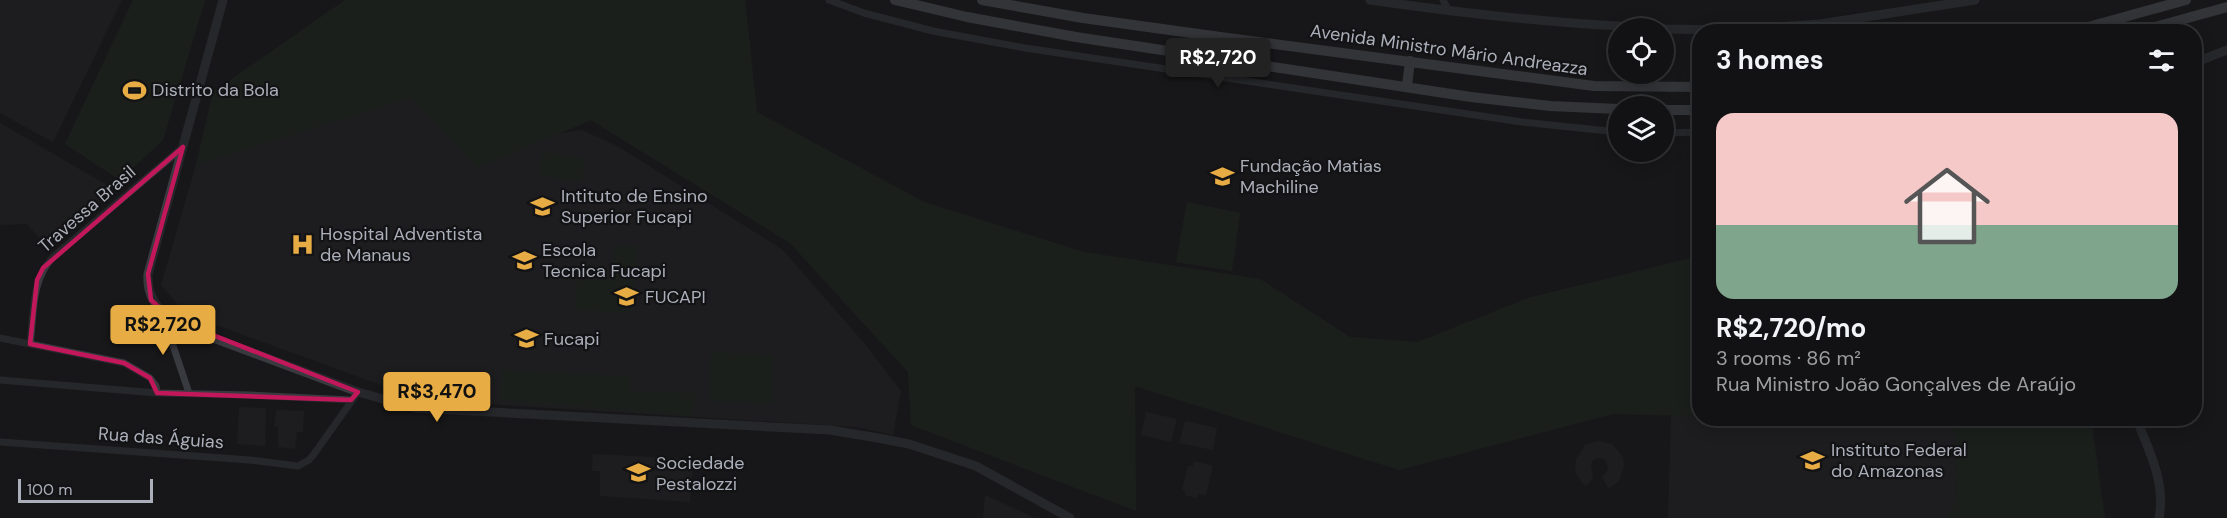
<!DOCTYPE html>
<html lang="en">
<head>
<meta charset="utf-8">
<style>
  :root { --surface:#121214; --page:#1b1b1d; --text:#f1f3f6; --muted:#9c9ea0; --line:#313234; --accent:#e7ac43 }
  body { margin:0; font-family:"DM Sans",sans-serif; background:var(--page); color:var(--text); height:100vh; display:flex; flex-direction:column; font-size:22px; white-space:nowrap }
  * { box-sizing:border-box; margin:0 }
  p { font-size:20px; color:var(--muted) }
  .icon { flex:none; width:33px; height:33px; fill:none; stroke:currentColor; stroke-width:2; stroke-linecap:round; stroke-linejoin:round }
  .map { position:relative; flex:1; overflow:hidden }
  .details { position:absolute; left:1692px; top:24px; width:510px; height:402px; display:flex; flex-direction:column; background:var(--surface); border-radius:24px; box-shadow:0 3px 15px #0003,0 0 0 2px var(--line) }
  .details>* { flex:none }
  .tools { position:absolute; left:1608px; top:18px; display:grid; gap:12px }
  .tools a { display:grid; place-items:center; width:66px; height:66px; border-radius:50%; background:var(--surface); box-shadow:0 3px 15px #0003,0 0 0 2px var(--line); font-size:30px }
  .scale { position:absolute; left:18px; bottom:15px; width:135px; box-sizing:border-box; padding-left:6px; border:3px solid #abafb9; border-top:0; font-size:16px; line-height:21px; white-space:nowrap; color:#abafb9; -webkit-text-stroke:4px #131315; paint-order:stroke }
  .price { position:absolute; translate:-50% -51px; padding:0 14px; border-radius:6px; background:var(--accent); color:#111; font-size:20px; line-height:39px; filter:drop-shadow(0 2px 3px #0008) }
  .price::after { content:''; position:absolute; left:50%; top:36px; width:18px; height:14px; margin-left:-9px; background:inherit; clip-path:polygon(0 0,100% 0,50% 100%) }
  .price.selected { background:#222; color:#fff }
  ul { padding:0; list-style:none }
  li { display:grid; align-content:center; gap:12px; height:318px; padding:0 24px }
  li+li { border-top:2px solid var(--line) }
  li span { display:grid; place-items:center; height:186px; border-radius:18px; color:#555 }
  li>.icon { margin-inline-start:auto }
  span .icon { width:108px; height:108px; fill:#fffc; stroke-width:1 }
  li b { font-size:26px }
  h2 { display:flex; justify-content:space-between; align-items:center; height:72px; padding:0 24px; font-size:26px }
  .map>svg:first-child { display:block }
  .built { fill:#242427 }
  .green { fill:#202821 }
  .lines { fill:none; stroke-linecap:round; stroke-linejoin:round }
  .minor { stroke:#393a3f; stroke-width:7 }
  .tertiary { stroke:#393a3f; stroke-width:9 }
  .primary { stroke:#55575d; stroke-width:10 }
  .marked { fill:none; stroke:#c2185b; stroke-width:4.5; stroke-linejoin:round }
  .labels { text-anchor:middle; stroke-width:4.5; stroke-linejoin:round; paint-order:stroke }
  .street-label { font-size:18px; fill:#abafb9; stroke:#131315 }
  .poi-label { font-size:18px; fill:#abafb9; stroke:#131315; text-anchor:start }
</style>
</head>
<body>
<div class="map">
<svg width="2227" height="518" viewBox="0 0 2227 518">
  <rect width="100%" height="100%" fill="#18181a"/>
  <path class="built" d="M0 0H122L53 142 0 113Z
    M503 56 542 136 582 130 619 147 783 250 864 343 901 391 893 435 856 427 426 400 403 393 186 314 161 285 196 165Z
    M0 123 114 189 52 248 45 245 27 224 0 225Z
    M239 407 266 408 265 446 237 444Z
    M276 410 304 411 303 432H297L295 449 278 447V427H274Z
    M1146 412 1177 419 1171 442 1141 435Z
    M1671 415 1699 416 1700 418 1954 419 1957 501 1955 518H1668Z
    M1185 421 1217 428 1213 450 1179 443Z
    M1598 441 1612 444 1623 457 1624 466 1619 481 1611 487 1608 488 1602 477 1607 472 1608 467 1604 459 1597 458 1592 461 1591 465 1593 477 1587 486 1582 483 1575 472 1576 459 1585 445Z
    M593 454 693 459 690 502 600 496V471H592Z
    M1194 461 1213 466 1206 495 1198 494 1196 498 1185 495 1186 491 1182 490 1188 466H1193Z
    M985 495 1035 518H983Z"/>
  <path class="green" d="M133 0H205L163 140 120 180 65 144Z
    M345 0H745L757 112 924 202 1084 252 1260 279 1350 337 1418 342 1528 298 1699 256V416L1613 414 1399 470 1135 386 1136 511 911 425 908 372 790 243 591 120 477 168 411 98 196 165 213 92Z
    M543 152 585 159 582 182 539 175Z
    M1187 202 1240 213 1232 271 1176 262Z
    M614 246H638L631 313 576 310 577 280 611 281Z
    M711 352 773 355V404L709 401Z
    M502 370 630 376V392L696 393 692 416 500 400Z
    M1954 419H2091L2105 518H1944L1957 501Z"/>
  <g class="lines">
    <path class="minor" d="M829 0 864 13 933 31 1025 48 1522 122 1618 132
      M1443 0 1449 11
      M1664 133 1700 132
      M161 310 189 393
      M0 338 124 363 150 378 156 386 157 393
      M30 344C34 313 31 282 52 258L183 147
      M0 380 157 393 250 395 351 400
      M0 442 250 460 298 466 309 460 314 454 358 392"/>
    <path class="tertiary" d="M223 0 148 274C146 308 170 318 197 332L358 392 415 408 830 430 878 438 909 444 976 466 1070 518
      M1370 0C1467 14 1565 25 1663 28
      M1664 29 1725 30 1820 24 1975 0
      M2194 63 2227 50
      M2136 418C2149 450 2166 483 2159 518"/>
    <path class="primary" d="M895 0 967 17 1076 37 1471 97 1550 106 1618 109
      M982 0 1083 18 1220 37 1594 86 1700 87
      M2070 32 2186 0
      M2137 32 2227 7
      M1407 86 1410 61
      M1664 110H1700"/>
  </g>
  <path d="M0 0H2227V518H0ZM183 147 148 274 151 300 172 319 358 392 351 400 157 393 150 378 124 363 30 344 37 280 43 268Z" fill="#18181a" fill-opacity=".55" fill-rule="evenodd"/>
  <path class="marked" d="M183 147 148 274 151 300 172 319 358 392 351 400 157 393 150 378 124 363 30 344 37 280 43 268Z"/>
  <defs>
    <symbol id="stadium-bare" viewBox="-9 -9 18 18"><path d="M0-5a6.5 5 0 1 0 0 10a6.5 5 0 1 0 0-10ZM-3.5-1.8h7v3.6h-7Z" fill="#e7ac43" stroke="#131315" stroke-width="2.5" paint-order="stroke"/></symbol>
    <symbol id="school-bare" viewBox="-9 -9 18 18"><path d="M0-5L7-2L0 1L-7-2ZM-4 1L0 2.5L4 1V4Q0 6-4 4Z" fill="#e7ac43" stroke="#131315" stroke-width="2.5" paint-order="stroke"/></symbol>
    <symbol id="university-bare" viewBox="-9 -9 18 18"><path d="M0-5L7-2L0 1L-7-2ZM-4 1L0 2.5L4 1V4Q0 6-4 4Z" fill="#e7ac43" stroke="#131315" stroke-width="2.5" paint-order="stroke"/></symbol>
    <symbol id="hospital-bare" viewBox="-9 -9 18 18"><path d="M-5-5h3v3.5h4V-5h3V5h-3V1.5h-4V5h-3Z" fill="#e7ac43" stroke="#131315" stroke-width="2.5" paint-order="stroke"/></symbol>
  </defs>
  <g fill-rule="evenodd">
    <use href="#stadium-bare" x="118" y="74" width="33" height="33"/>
    <use href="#school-bare" x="1206" y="160" width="33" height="33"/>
    <use href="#university-bare" x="526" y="190" width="33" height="33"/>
    <use href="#hospital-bare" x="286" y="228" width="33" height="33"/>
    <use href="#university-bare" x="508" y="244" width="33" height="33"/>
    <use href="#school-bare" x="610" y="280" width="33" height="33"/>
    <use href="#university-bare" x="510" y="322" width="33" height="33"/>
    <use href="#university-bare" x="1796" y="444" width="33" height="33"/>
    <use href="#school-bare" x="622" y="456" width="33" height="33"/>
  </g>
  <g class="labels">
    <g class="street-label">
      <text transform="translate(1449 50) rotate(8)" y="6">Avenida Ministro Mário Andreazza</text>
      <text transform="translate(87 209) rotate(-41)" y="6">Travessa Brasil</text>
      <text transform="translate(161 438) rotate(4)" y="6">Rua das Águias</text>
    </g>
    <g class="poi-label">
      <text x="152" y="96">Distrito da Bola</text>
      <text x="1240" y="172">Fundação Matias<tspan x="1240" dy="21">Machiline</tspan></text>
      <text x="561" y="202">Intituto de Ensino<tspan x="561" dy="21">Superior Fucapi</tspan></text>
      <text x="320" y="240">Hospital Adventista<tspan x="320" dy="21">de Manaus</tspan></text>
      <text x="542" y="256">Escola<tspan x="542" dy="21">Tecnica Fucapi</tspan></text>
      <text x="645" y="303">FUCAPI</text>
      <text x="544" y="345">Fucapi</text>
      <text x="1831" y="456">Instituto Federal<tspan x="1831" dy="21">do Amazonas</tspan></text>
      <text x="656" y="469">Sociedade<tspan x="656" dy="21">Pestalozzi</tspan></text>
    </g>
  </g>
</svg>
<div class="tools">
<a><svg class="icon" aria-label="locate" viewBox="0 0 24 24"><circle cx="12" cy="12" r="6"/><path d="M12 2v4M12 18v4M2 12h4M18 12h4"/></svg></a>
<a><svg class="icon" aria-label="layers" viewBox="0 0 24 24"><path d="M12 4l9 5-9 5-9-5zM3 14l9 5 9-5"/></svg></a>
</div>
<div class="scale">100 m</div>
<b class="price selected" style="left:1218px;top:89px">R$2,720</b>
<b class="price" style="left:163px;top:356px">R$2,720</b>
<b class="price" style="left:437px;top:423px">R$3,470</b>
<section class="details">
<h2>3 homes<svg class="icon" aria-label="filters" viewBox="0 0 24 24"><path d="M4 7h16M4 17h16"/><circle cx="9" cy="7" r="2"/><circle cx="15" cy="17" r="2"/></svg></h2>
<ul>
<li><span style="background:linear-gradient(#f6c9c9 60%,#7fa58c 0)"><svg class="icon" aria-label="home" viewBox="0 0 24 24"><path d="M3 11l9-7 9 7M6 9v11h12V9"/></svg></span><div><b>R$2,720/mo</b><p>3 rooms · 86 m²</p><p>Rua Ministro João Gonçalves de Araújo</p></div></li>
</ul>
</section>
</div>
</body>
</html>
